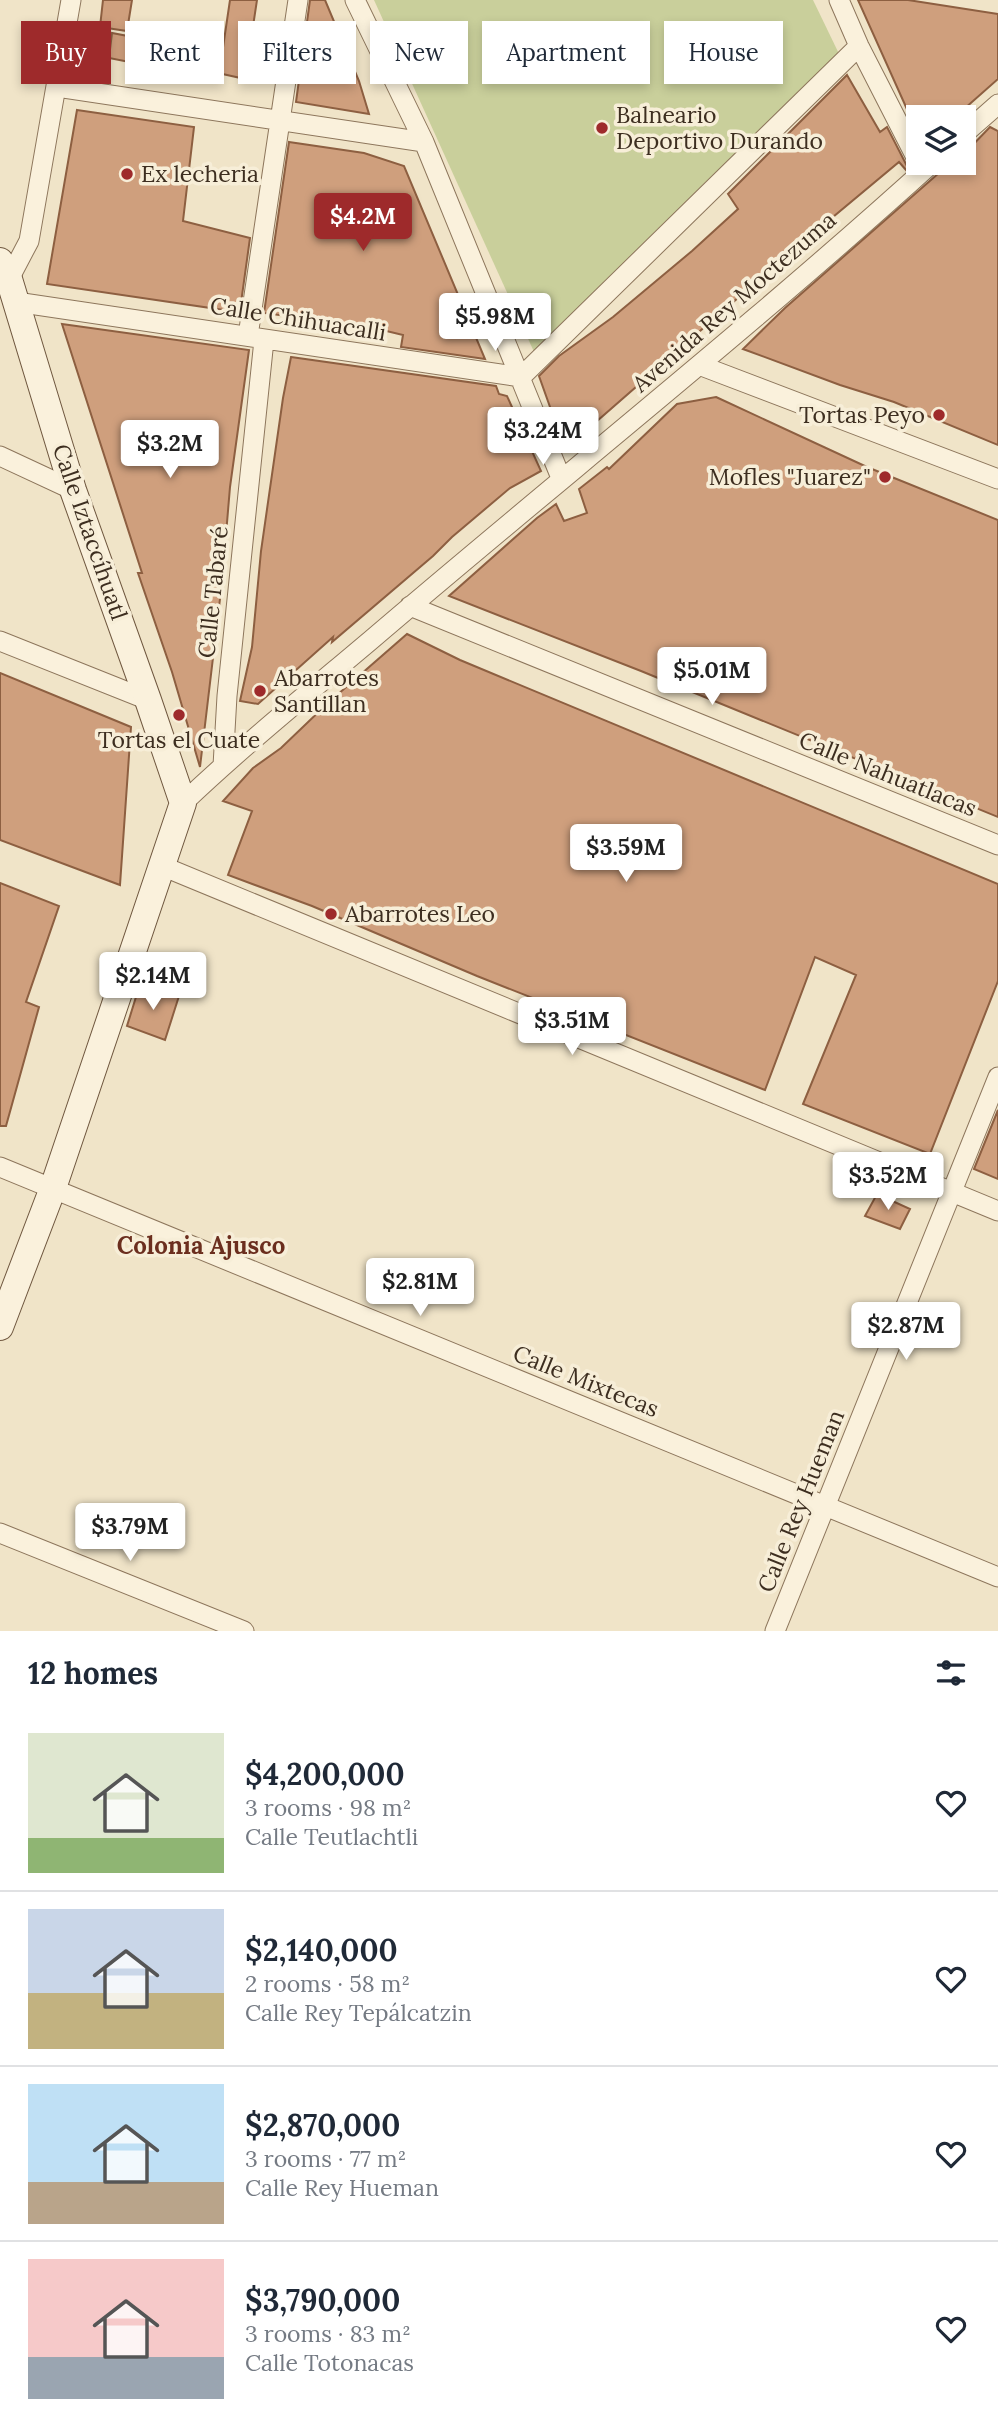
<!DOCTYPE html>
<html lang="en">
<head>
<meta charset="utf-8">
<style>
  :root { --surface:#fff; --page:#f2f2f3; --text:#1f2937; --muted:#747a83; --line:#e0e1e3; --accent:#9e2a2b }
  body { margin:0; font-family:Lora,serif; background:var(--page); color:var(--text); height:100vh; display:flex; flex-direction:column; font-size:26px; white-space:nowrap }
  * { box-sizing:border-box; margin:0 }
  p { font-size:23px; color:var(--muted) }
  .icon { flex:none; width:38px; height:38px; fill:none; stroke:currentColor; stroke-width:2; stroke-linecap:round; stroke-linejoin:round }
  .map { position:relative; height:1631px; overflow:hidden }
  .details { display:flex; flex-direction:column; background:var(--surface); flex:1 }
  .details>* { flex:none }
  .top-card { position:absolute; left:21px; top:21px; width:957px; height:63px; display:flex; gap:14px }
  .fabs { position:absolute; left:906px; top:105px; display:grid; gap:14px }
  .fabs a { display:grid; place-items:center; width:70px; height:70px; border-radius:0px; background:var(--surface); box-shadow:0 4px 10px #0003; font-size:35px }
  .price { position:absolute; translate:-50% -60px; padding:0 16px; border-radius:7px; background:#fff; color:#222; font-size:23px; line-height:46px; filter:drop-shadow(0 2px 4px #0008) }
  .price::after { content:''; position:absolute; left:50%; top:42px; width:21px; height:16px; margin-left:-10px; background:inherit; clip-path:polygon(0 0,100% 0,50% 100%) }
  .price.current { background:var(--accent); color:#fff }
  ul { padding:0; list-style:none }
  li { display:flex; align-items:center; gap:21px; height:175px; padding:0 28px }
  li+li { border-top:2px solid var(--line) }
  li span { display:grid; place-items:center; flex:none; width:196px; height:140px; border-radius:0px; color:#555 }
  li>.icon { margin-inline-start:auto }
  span .icon { width:84px; height:84px; fill:#fffc; stroke-width:1 }
  li b { font-size:30px }
  h2 { display:flex; justify-content:space-between; align-items:center; height:84px; padding:0 28px; font-size:30px }
  .pill { padding:0 24px; border-radius:0px; background:var(--surface); box-shadow:0 4px 10px #0003; font-size:24px; line-height:63px }
  .pill.current { background:var(--accent); color:#fff }
  .map>svg:first-child { display:block }
  .green { fill:#c9cf9b }
  .building { fill:#cf9f7d; stroke:#8d5f41; stroke-width:2 }
  .lines { fill:none; stroke-linecap:round; stroke-linejoin:round }
  .street-casing { stroke:#8d765c; stroke-width:21 }
  .secondary-casing { stroke:#6f573f; stroke-width:28 }
  .street { stroke:#faf1dc; stroke-width:19 }
  .secondary { stroke:#faf1dc; stroke-width:26 }
  .poi-dot { fill:#9e2a2b; stroke:#f7eed8; stroke-width:2.5 }
  .labels { text-anchor:middle; stroke-width:7; stroke-linejoin:round; paint-order:stroke }
  .poi-label { font-size:23px; fill:#3d2e20; stroke:#f7eed8; text-anchor:start }
  .street-label { font-size:23px; fill:#3d2e20; stroke:#f7eed8 }
  .neighbourhood-label { font-size:24px; font-weight:bold; fill:#6b2e1e; stroke:#f7eed8 }
</style>
</head>
<body>
<div class="map">
<svg width="998" height="1631" viewBox="0 0 998 1631">
  <rect width="100%" height="100%" fill="#f0e4c8"/>
  <path class="green" d="M374 0H813L842 60 535 354Z"/>
  <path class="building" d="M103 0H132L127 31 100 27Z
    M230 0H257L245 79 191 67 190 74 109 58 112 33 222 54Z
    M310 0H325L359 81 369 114 296 102Z
    M858 0H908L998 14V79L955 117H919V136Z
    M847 75 880 132 887 127 908 168 906 170 899 162 779 262 565 449 539 376 559 356 613 317 692 251 738 209 728 194Z
    M77 110 194 127 183 221 250 238 240 310 231 308V311L47 284Z
    M990 127 998 131V445L894 402 840 385 743 349 785 308 940 172 948 163H964V154Z
    M289 142 364 153 404 166 485 359 401 347 403 335 374 328 264 313Z
    M62 324 249 350 230 487 222 582 200 767 172 672 138 573H142Z
    M291 357 496 386 499 394 507 396 541 471 510 488 452 537 433 556 332 642 333 637 258 704 240 701 252 647 261 551 283 398Z
    M716 397 867 467 998 520V817L641 671 449 596 537 518 556 504 564 521 587 513 579 489 607 467 609 469 677 404Z
    M407 634 460 660 998 884V981L930 1154 803 1104 856 975 815 957 765 1090 477 976 312 906 228 875 252 811 223 801 253 768 281 748 329 702Z
    M0 673 131 727 120 885 0 840Z
    M0 883 59 906 26 1002 39 1007 6 1126H0Z
    M140 984 179 996 165 1040 127 1026Z
    M998 1110V1179L974 1169Z
    M877 1194 910 1209 900 1229 865 1216Z"/>
  <g class="lines">
    <defs>
      <path id="street" d="M355 0 424 142 561 478
        M839 0 859 46 923 171
        M57 87 424 142
        M964 134 998 104
        M9 279 29 241 71 0
        M16 302 521 377 859 46
        M248 336 298 0
        M699 365 998 479
        M0 456 73 490
        M410 606 998 845
        M0 641 148 700
        M223 766 227 696 264 340
        M183 803C243 746 307 694 371 640 558 480 750 328 932 163
        M162 866 998 1211
        M0 1167 998 1577
        M0 1533 244 1631
        M775 1631 998 1077"/>
      <path id="secondary" d="M0 261 9 279 73 490 148 700 183 803 53 1188 0 1327"/>
    </defs>
    <use href="#street" class="street-casing"/>
    <use href="#secondary" class="secondary-casing"/>
    <use href="#street" class="street"/>
    <use href="#secondary" class="secondary"/>
  </g>
  <g class="poi-dot">
    <circle cx="602" cy="128" r="7"/>
    <circle cx="127" cy="174" r="7"/>
    <circle cx="939" cy="415" r="7"/>
    <circle cx="885" cy="477" r="7"/>
    <circle cx="260" cy="691" r="7"/>
    <circle cx="179" cy="715" r="7"/>
    <circle cx="331" cy="914" r="7"/>
  </g>
  <g class="labels">
    <g class="poi-label">
      <text x="616" y="123">Balneario<tspan x="616" dy="26">Deportivo Durando</tspan></text>
      <text x="141" y="182">Ex lecheria</text>
      <text x="925" y="423" text-anchor="end">Tortas Peyo</text>
      <text x="871" y="485" text-anchor="end">Mofles "Juarez"</text>
      <text x="274" y="686">Abarrotes<tspan x="274" dy="26">Santillan</tspan></text>
      <text x="179" y="748" text-anchor="middle">Tortas el Cuate</text>
      <text x="345" y="922">Abarrotes Leo</text>
    </g>
    <g class="street-label">
      <text transform="translate(734 302) rotate(-41)" y="8">Avenida Rey Moctezuma</text>
      <text transform="translate(298 319) rotate(9)" y="8">Calle Chihuacalli</text>
      <text transform="translate(90 532) rotate(71)" y="8">Calle Iztaccíhuatl</text>
      <text transform="translate(213 592) rotate(-84)" y="8">Calle Tabaré</text>
      <text transform="translate(888 774) rotate(22)" y="8">Calle Nahuatlacas</text>
      <text transform="translate(586 1381) rotate(22)" y="8">Calle Mixtecas</text>
      <text transform="translate(801 1501) rotate(-68)" y="8">Calle Rey Hueman</text>
    </g>
    <g class="neighbourhood-label">
      <text x="201" y="1254">Colonia Ajusco</text>
    </g>
  </g>
</svg>
<div class="fabs">
<a><svg class="icon" aria-label="layers" viewBox="0 0 24 24"><path d="M12 4l9 5-9 5-9-5zM3 14l9 5 9-5"/></svg></a>
</div>
<b class="price current" style="left:363px;top:253px">$4.2M</b>
<b class="price" style="left:495px;top:353px">$5.98M</b>
<b class="price" style="left:543px;top:467px">$3.24M</b>
<b class="price" style="left:170px;top:480px">$3.2M</b>
<b class="price" style="left:712px;top:707px">$5.01M</b>
<b class="price" style="left:626px;top:884px">$3.59M</b>
<b class="price" style="left:153px;top:1012px">$2.14M</b>
<b class="price" style="left:572px;top:1057px">$3.51M</b>
<b class="price" style="left:888px;top:1212px">$3.52M</b>
<b class="price" style="left:420px;top:1318px">$2.81M</b>
<b class="price" style="left:906px;top:1362px">$2.87M</b>
<b class="price" style="left:130px;top:1563px">$3.79M</b>
<div class="top-card">
<a class="pill current">Buy</a>
<a class="pill">Rent</a>
<a class="pill">Filters</a>
<a class="pill">New</a>
<a class="pill">Apartment</a>
<a class="pill">House</a>
</div>
</div>
<section class="details">
<h2>12 homes<svg class="icon" aria-label="filters" viewBox="0 0 24 24"><path d="M4 7h16M4 17h16"/><circle cx="9" cy="7" r="2"/><circle cx="15" cy="17" r="2"/></svg></h2>
<ul>
<li><span style="background:linear-gradient(#dfe7d0 75%,#8fb573 0)"><svg class="icon" aria-label="home" viewBox="0 0 24 24"><path d="M3 11l9-7 9 7M6 9v11h12V9"/></svg></span><div><b>$4,200,000</b><p>3 rooms · 98 m²</p><p>Calle Teutlachtli</p></div><svg class="icon" aria-label="heart" viewBox="0 0 24 24"><path d="M12 20l-8-8c-3-5 5-10 8-4 3-6 11-1 8 4z"/></svg></li>
<li><span style="background:linear-gradient(#c9d6e8 60%,#c2b280 0)"><svg class="icon" aria-label="home" viewBox="0 0 24 24"><path d="M3 11l9-7 9 7M6 9v11h12V9"/></svg></span><div><b>$2,140,000</b><p>2 rooms · 58 m²</p><p>Calle Rey Tepálcatzin</p></div><svg class="icon" aria-label="heart" viewBox="0 0 24 24"><path d="M12 20l-8-8c-3-5 5-10 8-4 3-6 11-1 8 4z"/></svg></li>
<li><span style="background:linear-gradient(#bfe0f5 70%,#b9a48a 0)"><svg class="icon" aria-label="home" viewBox="0 0 24 24"><path d="M3 11l9-7 9 7M6 9v11h12V9"/></svg></span><div><b>$2,870,000</b><p>3 rooms · 77 m²</p><p>Calle Rey Hueman</p></div><svg class="icon" aria-label="heart" viewBox="0 0 24 24"><path d="M12 20l-8-8c-3-5 5-10 8-4 3-6 11-1 8 4z"/></svg></li>
<li><span style="background:linear-gradient(#f6c9c9 70%,#9aa5b1 0)"><svg class="icon" aria-label="home" viewBox="0 0 24 24"><path d="M3 11l9-7 9 7M6 9v11h12V9"/></svg></span><div><b>$3,790,000</b><p>3 rooms · 83 m²</p><p>Calle Totonacas</p></div><svg class="icon" aria-label="heart" viewBox="0 0 24 24"><path d="M12 20l-8-8c-3-5 5-10 8-4 3-6 11-1 8 4z"/></svg></li>
</ul>
</section>
</body>
</html>
